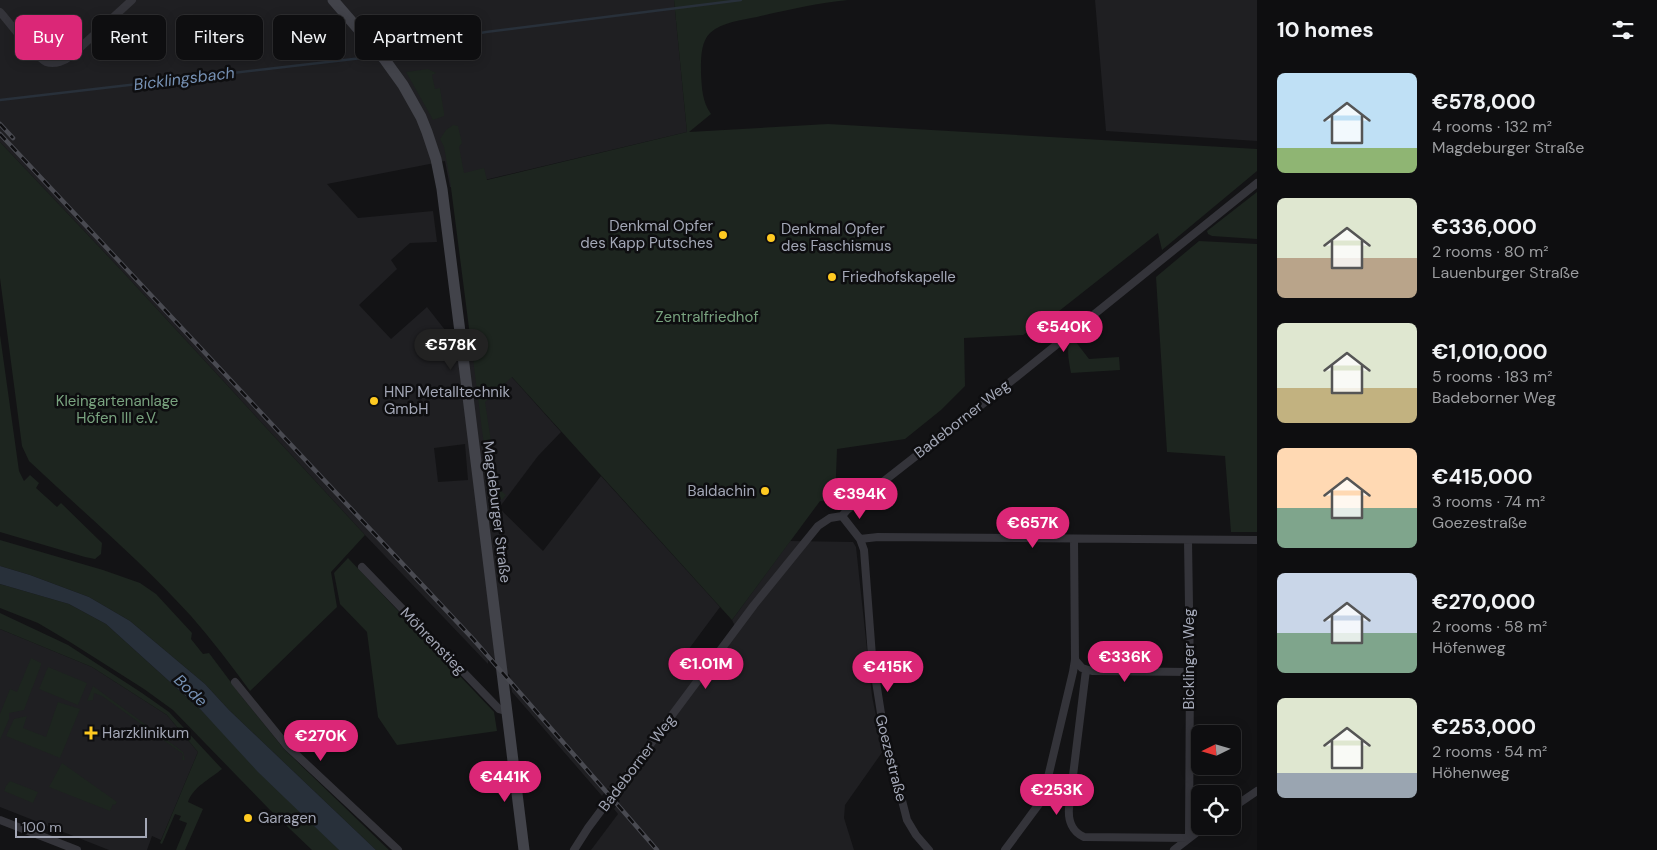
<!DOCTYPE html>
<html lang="en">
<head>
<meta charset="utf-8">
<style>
  :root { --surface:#0e0e10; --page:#1c1c1e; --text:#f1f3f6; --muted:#9b9c9f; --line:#2e2e30; --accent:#db2777 }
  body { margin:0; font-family:"DM Sans",sans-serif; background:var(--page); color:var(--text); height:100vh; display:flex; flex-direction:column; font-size:19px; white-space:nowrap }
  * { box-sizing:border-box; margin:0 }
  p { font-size:16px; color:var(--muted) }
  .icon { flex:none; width:28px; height:28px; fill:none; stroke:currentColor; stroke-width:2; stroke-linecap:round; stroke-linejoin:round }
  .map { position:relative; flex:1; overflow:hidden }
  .panel { display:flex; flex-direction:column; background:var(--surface); width:400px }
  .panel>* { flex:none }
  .banner { position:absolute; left:15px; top:15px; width:475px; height:45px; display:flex; gap:10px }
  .needle { width:32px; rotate:265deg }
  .buttons { position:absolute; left:1191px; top:725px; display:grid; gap:10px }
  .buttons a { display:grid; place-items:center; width:50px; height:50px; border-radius:8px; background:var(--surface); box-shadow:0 2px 12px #0003,0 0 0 1px var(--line); font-size:25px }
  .scale { position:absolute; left:15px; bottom:12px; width:132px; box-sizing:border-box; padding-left:5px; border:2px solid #a3a7b6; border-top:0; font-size:14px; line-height:18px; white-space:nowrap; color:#a3a7b6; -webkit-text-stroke:4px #0e0e10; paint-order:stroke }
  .price { position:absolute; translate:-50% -42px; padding:0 11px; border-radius:18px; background:var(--accent); color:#fff; font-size:16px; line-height:32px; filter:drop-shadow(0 1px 2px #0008) }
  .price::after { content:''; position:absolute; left:50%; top:30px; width:15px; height:11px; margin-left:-8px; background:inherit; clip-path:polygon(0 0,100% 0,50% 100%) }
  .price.selected { background:#222; color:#fff }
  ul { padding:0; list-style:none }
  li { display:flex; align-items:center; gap:15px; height:125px; padding:0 20px }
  li span { display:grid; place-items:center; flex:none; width:140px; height:100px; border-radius:8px; color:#555 }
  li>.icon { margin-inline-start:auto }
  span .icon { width:60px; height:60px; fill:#fffc; stroke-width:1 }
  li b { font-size:21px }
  h2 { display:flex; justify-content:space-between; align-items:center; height:60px; padding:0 20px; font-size:21px }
  .chip { padding:0 18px; border-radius:8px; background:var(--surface); box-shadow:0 2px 12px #0003,0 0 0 1px var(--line); font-size:18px; line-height:45px }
  .chip.selected { background:var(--accent); color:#fff }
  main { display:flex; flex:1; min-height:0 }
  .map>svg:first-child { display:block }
  .built { fill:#1f1f22; fill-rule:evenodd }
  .green { fill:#1d251f }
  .water { fill:#28303a }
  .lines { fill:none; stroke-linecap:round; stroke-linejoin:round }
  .stream { stroke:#28303a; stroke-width:2.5 }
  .street { stroke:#34343a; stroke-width:8 }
  .secondary { stroke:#42434a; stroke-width:11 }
  .rail-casing { stroke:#494a51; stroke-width:4.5 }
  .rail { stroke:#0e0e10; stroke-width:2.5; stroke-dasharray:8; stroke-linecap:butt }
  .poi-dot { fill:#ffca21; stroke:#0e0e10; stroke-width:2 }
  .labels { text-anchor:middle; stroke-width:5; stroke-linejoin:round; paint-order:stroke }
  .poi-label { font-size:15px; fill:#a3a7b6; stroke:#0e0e10; text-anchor:start }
  .park-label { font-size:15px; fill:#79a37f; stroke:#0e0e10 }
  .street-label { font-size:15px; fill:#a3a7b6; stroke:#0e0e10 }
  .water-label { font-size:16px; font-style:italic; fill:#7792b5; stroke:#0e0e10 }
</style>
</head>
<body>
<main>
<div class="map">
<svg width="1257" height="850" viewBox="0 0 1257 850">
  <rect width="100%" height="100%" fill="#131315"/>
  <path class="built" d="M0 0H674L687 132 455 187H450L445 161 327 184 358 218 433 211 437 242 410 243 391 260 397 269 359 305 391 339 427 307 449 335 475 336 561 432 538 456 499 508 543 551 601 476 720 607 677 665 696 680 735 626 732 620 790 541 853 542 856 547 872 696 883 751 845 805 844 818 854 850H591L618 814 614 809 620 801 608 788 602 796 512 692 510 676 488 652V664L365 535 122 271 0 142ZM465 444 468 480 438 482 434 448Z
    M1095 0H1257V141L1106 131Z
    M0 629 92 667 167 715 198 752 161 840 152 836 147 850H109L0 807Z"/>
  <path class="green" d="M674 0H848C817 3 787 10 757 17 742 20 722 22 710 33 700 43 701 61 701 74 702 89 702 101 711 114L689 132 828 124 1257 149V171L1162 250 1158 233 1054 315 1023 335 964 338 965 386 941 410 905 439 837 449 835 501H820L732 620 512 377 485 402 492 448H488L484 445 450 180 444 147 440 139 446 130 453 125 458 126 462 143 459 147 464 173 484 168 487 180 687 132Z
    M428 69 436 73 432 75 435 89 440 88 444 113V116L433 120 406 72Z
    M0 142 122 271 365 535 331 572 337 607 250 691C231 665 212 640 191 616 141 561 83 512 29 461L22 446 0 278Z
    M1257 192V239L1212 236 1208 234 1207 231Z
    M1199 241 1257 244V532H1231L1225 456 1167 452 1156 277Z
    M0 335 19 471 24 481 30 475 39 483 36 488 57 507 61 503 102 543 101 554 95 559 85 557 0 532Z
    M1072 337 1089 359 1119 357 1120 370 1071 373C1069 361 1065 348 1072 337Z
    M493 457 498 488 506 495 502 500 489 489 486 462Z
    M0 540 103 570 140 583 156 594 192 633 191 639 203 654 209 653 242 697 284 749 389 850H376L229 710 205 684 130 621 89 597 30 575 0 566Z
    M348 558 494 712 497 731 397 745 378 717 367 632 340 604 334 573Z
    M0 584 69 604 106 624 201 710 339 850H312L269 809 173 710 144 689 70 642 38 623 0 608Z
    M0 613 68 645 142 693 169 712 222 769C210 779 193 787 188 802L203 809 185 850H176L187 823 179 820 181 816 175 814 162 844 160 843 198 752 167 715 92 667 0 629Z
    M31 658 41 663V665L24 710 9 713V719L0 740V714L10 689 17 692Z
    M48 667 87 683 78 705 39 689Z
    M93 686 183 752 185 760H182L183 754 102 696 94 693 93 700 87 701Z
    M58 702 80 709 60 758 6 736 14 719 27 716 23 728 46 737Z
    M62 763 117 802 115 805 113 804 110 811 49 787Z
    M10 781 38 792 33 803 4 791 6 786Z"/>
  <path class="water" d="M0 566 30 575 89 597 130 621 205 684 229 710 376 850H339L258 772 201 710 106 624 69 604 0 584Z"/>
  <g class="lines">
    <path class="stream" d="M385 50 486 32 741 0
      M0 100 362 58 367 56"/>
    <path class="street" d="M0 12C10 23 34 56 46 62 55 65 65 61 72 55L132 0
      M842 516 860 539 864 550 872 656 883 726 907 820 916 835 929 850
      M860 539 878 537 1257 540
      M362 567 499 709 507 711
      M1075 660 1082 668 1092 671 1190 672
      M1086 670 1069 808C1068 820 1072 832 1084 837L1189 838 1190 672 1188 540
      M235 682 287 746 398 850
      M1232 808 1257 791
      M0 820 77 850
      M574 850 588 828 754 605 818 526 830 518 842 516 847 510 994 395 1257 183
      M1005 850 1039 804 1044 794 1073 672 1075 660 1074 539
      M1174 850 1205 826"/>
    <path class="secondary" d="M333 0 385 60 403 85 421 117 427 132 436 159 442 189 459 324 524 850"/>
    <defs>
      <path id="rail" d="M0 124 13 138
        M0 134 473 639 657 850"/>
    </defs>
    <use href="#rail" class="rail-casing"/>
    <use href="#rail" class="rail"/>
  </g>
  <g class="poi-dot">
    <circle cx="723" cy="235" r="5"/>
    <circle cx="771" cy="238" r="5"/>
    <circle cx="832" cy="277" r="5"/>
    <circle cx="374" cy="401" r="5"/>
    <circle cx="765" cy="491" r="5"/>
    <path d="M88.5 725.5h5v5h5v5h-5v5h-5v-5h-5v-5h5z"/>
    <circle cx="248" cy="818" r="5"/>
  </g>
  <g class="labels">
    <g class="poi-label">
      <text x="713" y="231" text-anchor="end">Denkmal Opfer<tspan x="713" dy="17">des Kapp Putsches</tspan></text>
      <text x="781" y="234">Denkmal Opfer<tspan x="781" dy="17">des Faschismus</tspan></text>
      <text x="842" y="282">Friedhofskapelle</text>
      <text x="384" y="397">HNP Metalltechnik<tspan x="384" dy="17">GmbH</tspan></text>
      <text x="755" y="496" text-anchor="end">Baldachin</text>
      <text x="102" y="738">Harzklinikum</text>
      <text x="258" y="823">Garagen</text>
    </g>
    <g class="park-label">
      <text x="707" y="322">Zentralfriedhof</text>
      <text x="117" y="406">Kleingartenanlage<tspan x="117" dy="17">Höfen III e.V.</tspan></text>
    </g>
    <g class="street-label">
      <text transform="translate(962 419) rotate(-38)" y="5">Badeborner Weg</text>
      <text transform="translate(497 512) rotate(83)" y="5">Magdeburger Straße</text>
      <text transform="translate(433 641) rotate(46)" y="5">Möhrenstieg</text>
      <text transform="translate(1189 659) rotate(-90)" y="5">Bicklinger Weg</text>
      <text transform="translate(891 758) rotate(76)" y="5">Goezestraße</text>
      <text transform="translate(637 763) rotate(-53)" y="5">Badeborner Weg</text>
    </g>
    <g class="water-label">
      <text transform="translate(184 78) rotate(-7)" y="6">Bicklingsbach</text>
      <text transform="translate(191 690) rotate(43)" y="6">Bode</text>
    </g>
  </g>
</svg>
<div class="buttons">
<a><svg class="needle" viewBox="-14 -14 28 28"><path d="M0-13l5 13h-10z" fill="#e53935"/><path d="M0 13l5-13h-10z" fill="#9b9c9f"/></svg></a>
<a><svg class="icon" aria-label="locate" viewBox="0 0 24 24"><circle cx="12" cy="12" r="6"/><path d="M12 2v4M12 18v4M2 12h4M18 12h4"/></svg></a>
</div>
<div class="scale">100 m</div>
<b class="price" style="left:1064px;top:353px">€540K</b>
<b class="price selected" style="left:451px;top:371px">€578K</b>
<b class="price" style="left:860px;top:520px">€394K</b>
<b class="price" style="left:1033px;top:549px">€657K</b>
<b class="price" style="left:1125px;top:683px">€336K</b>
<b class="price" style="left:706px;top:690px">€1.01M</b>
<b class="price" style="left:888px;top:693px">€415K</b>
<b class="price" style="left:321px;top:762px">€270K</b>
<b class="price" style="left:505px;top:803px">€441K</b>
<b class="price" style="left:1057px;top:816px">€253K</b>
<div class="banner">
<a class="chip selected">Buy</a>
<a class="chip">Rent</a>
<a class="chip">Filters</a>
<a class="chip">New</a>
<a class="chip">Apartment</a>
</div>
</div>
<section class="panel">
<h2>10 homes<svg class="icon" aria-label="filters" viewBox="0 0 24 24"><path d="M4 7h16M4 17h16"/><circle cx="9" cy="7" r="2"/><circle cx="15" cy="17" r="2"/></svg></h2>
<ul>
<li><span style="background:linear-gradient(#bfe0f5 75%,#8fb573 0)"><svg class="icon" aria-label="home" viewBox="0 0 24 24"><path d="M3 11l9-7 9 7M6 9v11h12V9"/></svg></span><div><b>€578,000</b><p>4 rooms · 132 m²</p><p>Magdeburger Straße</p></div></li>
<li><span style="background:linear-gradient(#dfe7d0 60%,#b9a48a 0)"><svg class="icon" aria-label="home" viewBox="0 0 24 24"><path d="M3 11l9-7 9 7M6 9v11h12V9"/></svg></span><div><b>€336,000</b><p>2 rooms · 80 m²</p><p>Lauenburger Straße</p></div></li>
<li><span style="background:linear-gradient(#dfe7d0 65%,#c2b280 0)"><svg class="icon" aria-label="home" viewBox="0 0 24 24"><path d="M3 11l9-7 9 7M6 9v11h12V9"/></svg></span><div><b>€1,010,000</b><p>5 rooms · 183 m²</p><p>Badeborner Weg</p></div></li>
<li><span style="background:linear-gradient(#ffd9b3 60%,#7fa58c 0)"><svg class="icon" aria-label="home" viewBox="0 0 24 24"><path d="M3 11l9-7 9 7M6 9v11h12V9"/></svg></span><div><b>€415,000</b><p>3 rooms · 74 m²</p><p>Goezestraße</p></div></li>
<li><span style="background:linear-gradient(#c9d6e8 60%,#7fa58c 0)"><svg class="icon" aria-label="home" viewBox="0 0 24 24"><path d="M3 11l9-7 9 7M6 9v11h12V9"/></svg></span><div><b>€270,000</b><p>2 rooms · 58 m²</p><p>Höfenweg</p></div></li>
<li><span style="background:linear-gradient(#dfe7d0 75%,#9aa5b1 0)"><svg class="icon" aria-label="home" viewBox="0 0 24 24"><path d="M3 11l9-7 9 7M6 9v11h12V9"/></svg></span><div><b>€253,000</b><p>2 rooms · 54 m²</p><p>Höhenweg</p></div></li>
</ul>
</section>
</main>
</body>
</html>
